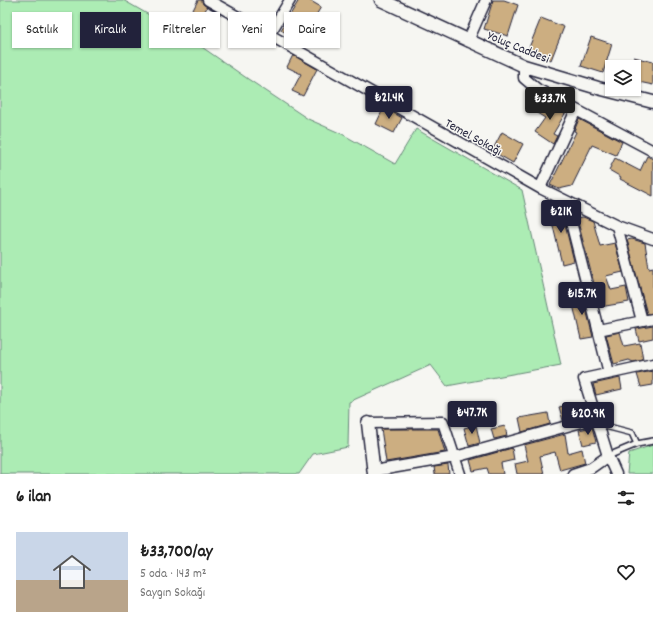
<!DOCTYPE html>
<html lang="tr">
<head>
<meta charset="utf-8">
<style>
  :root { --surface:#fff; --page:#f2f2f2; --text:#222; --muted:#767676; --line:#e0e0e0; --accent:#22223b }
  body { margin:0; font-family:Dekko,sans-serif; background:var(--page); color:var(--text); height:100vh; display:flex; flex-direction:column; font-size:15px; white-space:nowrap }
  * { box-sizing:border-box; margin:0 }
  p { font-size:13px; color:var(--muted) }
  .icon { flex:none; width:22px; height:22px; fill:none; stroke:currentColor; stroke-width:2; stroke-linecap:round; stroke-linejoin:round }
  .map { position:relative; height:474px; overflow:hidden }
  .side { display:flex; flex-direction:column; background:var(--surface); flex:1 }
  .side>* { flex:none }
  .banner { position:absolute; left:12px; top:12px; width:400px; height:36px; display:flex; gap:8px }
  .tools { position:absolute; left:605px; top:60px; display:grid; gap:8px }
  .tools a { display:grid; place-items:center; width:36px; height:36px; border-radius:0px; background:var(--surface); box-shadow:0 1px 3px #0004; font-size:20px }
  .price { position:absolute; translate:-50% -34px; padding:0 9px; border-radius:4px; background:var(--accent); color:#fff; font-size:13px; line-height:26px; filter:drop-shadow(0 1px 2px #0008) }
  .price::after { content:''; position:absolute; left:50%; top:24px; width:12px; height:9px; margin-left:-6px; background:inherit; clip-path:polygon(0 0,100% 0,50% 100%) }
  .price.on { background:#222; color:#fff }
  ul { padding:0; list-style:none }
  li { display:flex; align-items:center; gap:12px; height:100px; padding:0 16px }
  li+li { border-top:1px solid var(--line) }
  li span { display:grid; place-items:center; flex:none; width:112px; height:80px; border-radius:0px; color:#555 }
  li>.icon { margin-inline-start:auto }
  span .icon { width:48px; height:48px; fill:#fffc; stroke-width:1 }
  li b { font-size:17px }
  h2 { display:flex; justify-content:space-between; align-items:center; height:48px; padding:0 16px; font-size:17px }
  .chip { padding:0 14px; border-radius:0px; background:var(--surface); box-shadow:0 1px 3px #0004; font-size:14px; line-height:36px }
  .chip.on { background:var(--accent); color:#fff }
  .map>svg:first-child { display:block }
  .green { fill:#acecb4; stroke:#678778 }
  .building { fill:#ccae81; stroke:#22223b }
  .lines { fill:none; stroke-linecap:round; stroke-linejoin:round }
  .service-casing { stroke:#22223b; stroke-width:8 }
  .minor-casing { stroke:#22223b; stroke-width:13 }
  .tertiary-casing { stroke:#22223b; stroke-width:15 }
  .service { stroke:#f6f6f2; stroke-width:5 }
  .minor { stroke:#f6f6f2; stroke-width:10 }
  .tertiary { stroke:#f6f6f2; stroke-width:12 }
  .labels { text-anchor:middle; stroke-width:3; stroke-linejoin:round; paint-order:stroke }
  .street-label { font-size:13px; fill:#22223b; stroke:#f6f6f2 }
</style>
</head>
<body>
<div class="map">
<svg width="653" height="474" viewBox="0 0 653 474">
  <rect width="100%" height="100%" fill="#f6f6f2"/>
  <filter id="ink" filterUnits="userSpaceOnUse"><feTurbulence type="fractalNoise" baseFrequency=".025" numOctaves="2"/><feDisplacementMap in="SourceGraphic" scale="8" xChannelSelector="R" yChannelSelector="G"/><feConvolveMatrix kernelMatrix="1 2 1 2 8 2 1 2 1" color-interpolation-filters="sRGB"/></filter>
  <g filter="url(#ink)">
    <path class="green" d="M0 0H123L186 36 248 79 308 119 342 134 395 164 416 129 522 190 561 365 447 386 431 365 349 402 348 447 313 454 299 474H0Z
      M653 445V474H627L629 453Z"/>
    <path class="building" d="M198 0H202L203 4 207 7 200 21 190 16Z
      M299 0H309L321 7 313 20 302 19 292 36 281 30Z
      M493 0H504L518 5 508 36 484 29Z
      M541 18 564 27 551 60 528 50Z
      M591 37 612 44 603 73 581 66Z
      M293 55 317 69 303 96 292 91 301 74 287 67Z
      M634 57 653 62V85L634 81V67H632Z
      M544 100 566 112 553 134 557 136 553 144 535 132 545 118 537 113Z
      M384 107 402 118 394 133 376 124Z
      M579 119 622 142 616 155 592 145 572 186 559 189 550 185 576 132 574 131Z
      M502 132 523 144 513 163 492 151Z
      M647 156 653 159V196L620 179 621 177 609 170 615 158 640 171Z
      M556 203 560 205 574 261 562 264 548 205Z
      M583 217 593 221 600 246 615 243 623 272 606 276 611 290 626 287 629 302 600 307 577 218Z
      M632 239 645 243 649 268 653 267V313L647 314 627 240Z
      M582 293 593 337 581 339 571 296Z
      M653 326V338L639 341 636 329Z
      M620 332 624 346 640 343 643 360 633 362 629 360 614 364 606 335Z
      M653 371V385L641 387 637 374Z
      M620 378 622 389 596 395 593 384Z
      M573 404 576 417 563 420 559 407Z
      M548 413 550 424 522 432 519 418Z
      M476 425 480 443 469 446 464 428Z
      M505 426 507 436 494 439 491 429Z
      M592 427 596 442 583 445 579 430Z
      M381 429H438L445 452 386 462Z
      M565 434 568 453 582 449 585 463 560 470 555 452 540 456 544 474H517L515 464 528 461 524 445Z
      M512 448 514 460 501 463 503 474H489L487 468 473 471 470 460Z
      M448 465 449 474H435L434 467Z"/>
    <g class="lines">
      <defs>
        <path id="service" d="M599 427 605 426 632 433 637 444
          M608 456 637 444 653 441"/>
        <path id="minor" d="M208 0 540 188
          M269 35 290 0
          M468 41 486 0
          M524 66V78L537 89 653 151
          M576 110 540 188 617 226 653 239
          M566 202 609 373
          M617 226 642 321
          M598 330 653 319
          M368 423 443 422 460 474
          M374 471 455 457 596 418
          M573 474 591 468 608 456
          M616 474 608 456 584 379 653 364"/>
        <path id="tertiary" d="M381 0 524 66 598 88 653 102
          M368 423 374 474"/>
      </defs>
      <use href="#service" class="service-casing"/>
      <use href="#minor" class="minor-casing"/>
      <use href="#tertiary" class="tertiary-casing"/>
      <use href="#service" class="service"/>
      <use href="#minor" class="minor"/>
      <use href="#tertiary" class="tertiary"/>
    </g>
  </g>
  <g class="labels">
    <g class="street-label">
      <text transform="translate(519 46) rotate(22)" y="5">Yoluç Caddesi</text>
      <text transform="translate(474 136) rotate(29)" y="5">Temel Sokağı</text>
    </g>
  </g>
</svg>
<div class="tools">
<a><svg class="icon" aria-label="layers" viewBox="0 0 24 24"><path d="M12 4l9 5-9 5-9-5zM3 14l9 5 9-5"/></svg></a>
</div>
<b class="price" style="left:389px;top:120px">₺21.4K</b>
<b class="price on" style="left:550px;top:121px">₺33.7K</b>
<b class="price" style="left:561px;top:234px">₺21K</b>
<b class="price" style="left:582px;top:316px">₺15.7K</b>
<b class="price" style="left:472px;top:435px">₺47.7K</b>
<b class="price" style="left:588px;top:436px">₺20.9K</b>
<div class="banner">
<a class="chip">Satılık</a>
<a class="chip on">Kiralık</a>
<a class="chip">Filtreler</a>
<a class="chip">Yeni</a>
<a class="chip">Daire</a>
</div>
</div>
<section class="side">
<h2>6 ilan<svg class="icon" aria-label="filters" viewBox="0 0 24 24"><path d="M4 7h16M4 17h16"/><circle cx="9" cy="7" r="2"/><circle cx="15" cy="17" r="2"/></svg></h2>
<ul>
<li><span style="background:linear-gradient(#c9d6e8 60%,#b9a48a 0)"><svg class="icon" aria-label="home" viewBox="0 0 24 24"><path d="M3 11l9-7 9 7M6 9v11h12V9"/></svg></span><div><b>₺33,700/ay</b><p>5 oda · 143 m²</p><p>Saygın Sokağı</p></div><svg class="icon" aria-label="heart" viewBox="0 0 24 24"><path d="M12 20l-8-8c-3-5 5-10 8-4 3-6 11-1 8 4z"/></svg></li>
</ul>
</section>
</body>
</html>
